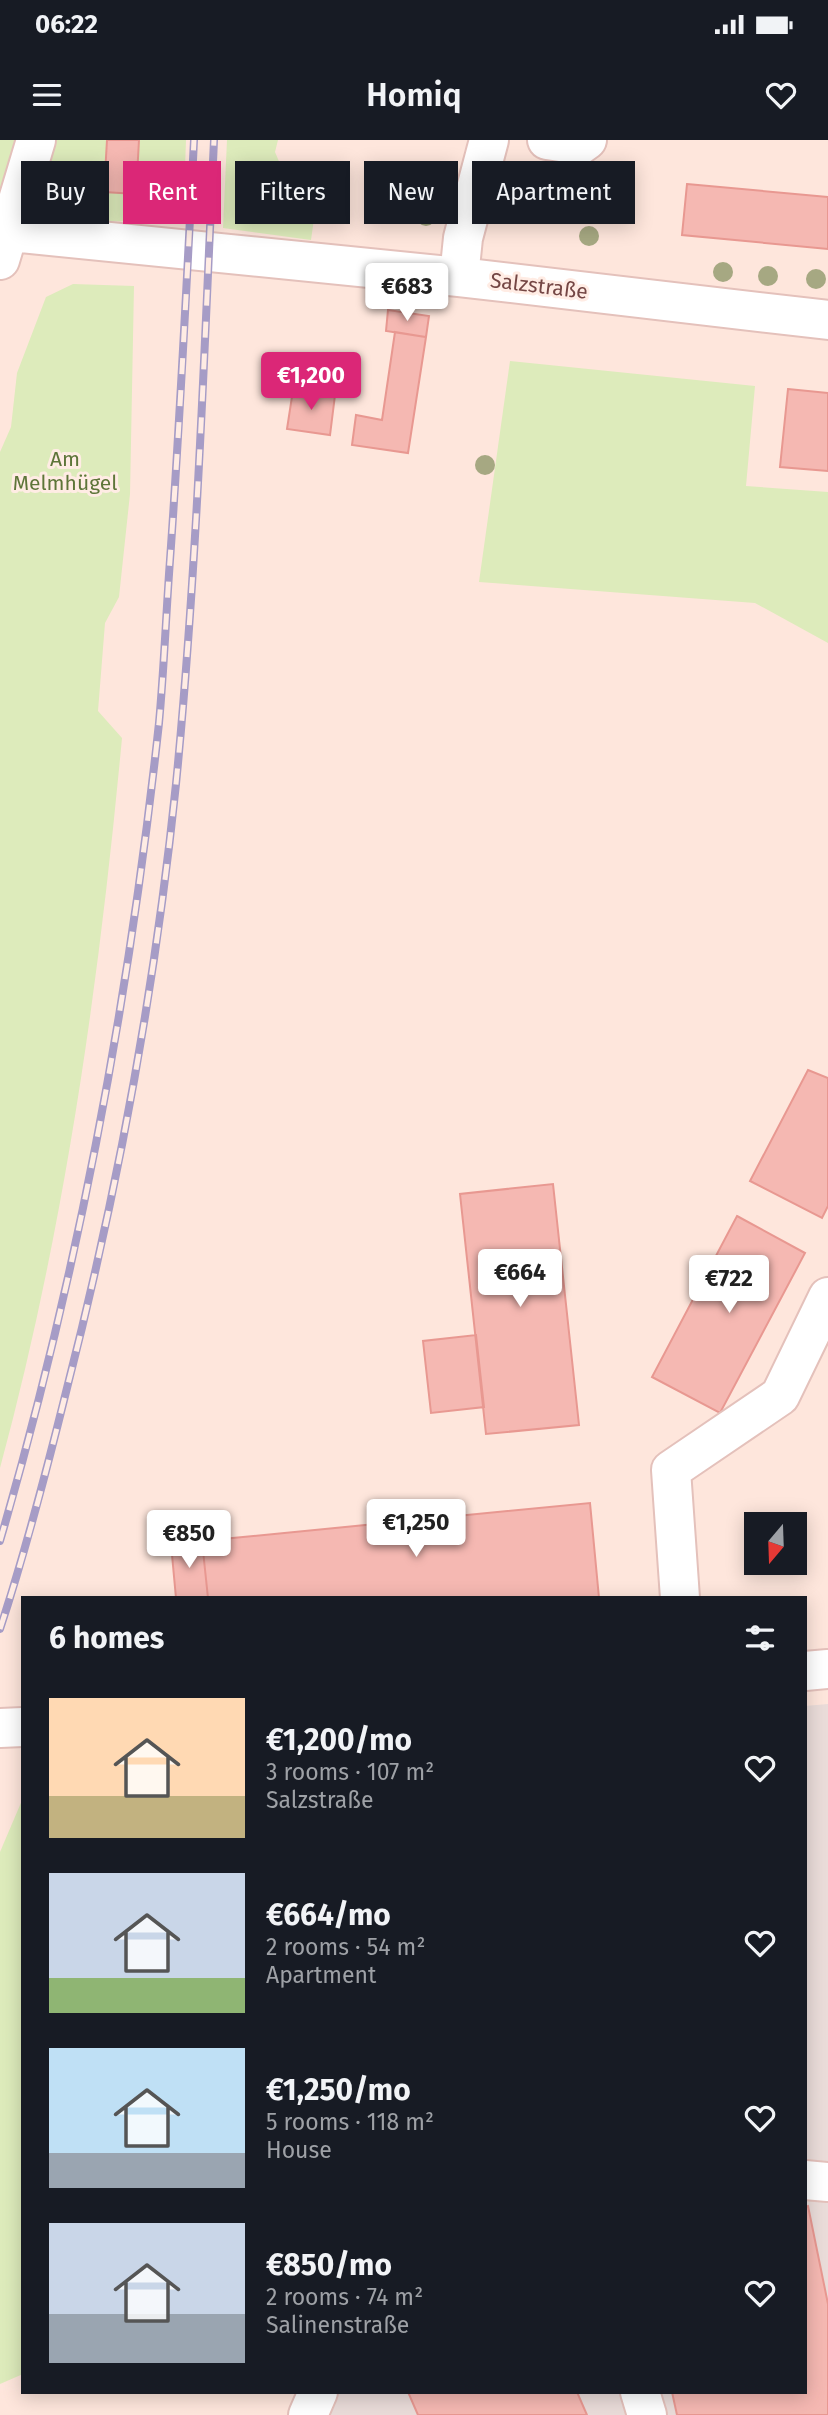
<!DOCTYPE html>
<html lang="en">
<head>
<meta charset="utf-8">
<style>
  :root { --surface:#171b24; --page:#20242c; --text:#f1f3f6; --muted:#9ea1a6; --accent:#db2777 }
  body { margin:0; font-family:"Fira Sans",sans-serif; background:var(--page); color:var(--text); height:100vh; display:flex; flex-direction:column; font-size:26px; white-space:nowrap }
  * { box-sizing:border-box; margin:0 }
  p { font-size:23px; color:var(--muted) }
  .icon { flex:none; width:38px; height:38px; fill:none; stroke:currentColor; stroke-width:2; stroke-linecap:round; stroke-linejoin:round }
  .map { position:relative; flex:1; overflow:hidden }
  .sheet { position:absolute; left:21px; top:1456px; width:786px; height:798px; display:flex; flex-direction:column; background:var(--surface); border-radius:0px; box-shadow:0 4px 18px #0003 }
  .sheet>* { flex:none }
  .top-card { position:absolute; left:21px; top:21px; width:788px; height:63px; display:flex; gap:14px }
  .needle { width:46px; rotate:199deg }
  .buttons { position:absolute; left:744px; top:1372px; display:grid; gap:14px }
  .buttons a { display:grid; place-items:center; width:63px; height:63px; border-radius:0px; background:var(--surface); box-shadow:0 4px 18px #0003; font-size:35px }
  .price { position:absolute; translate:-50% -60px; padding:0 16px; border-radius:7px; background:#fff; color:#222; font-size:23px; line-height:46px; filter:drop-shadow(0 2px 4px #0008) }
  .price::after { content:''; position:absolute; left:50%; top:42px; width:21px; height:16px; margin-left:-10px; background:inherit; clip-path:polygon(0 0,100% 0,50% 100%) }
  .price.current { background:var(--accent); color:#fff }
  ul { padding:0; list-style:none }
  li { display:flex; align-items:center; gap:21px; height:175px; padding:0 28px }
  li span { display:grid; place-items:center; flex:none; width:196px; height:140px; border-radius:0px; color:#555 }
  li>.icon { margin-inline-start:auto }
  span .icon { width:84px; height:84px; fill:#fffc; stroke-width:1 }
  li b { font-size:30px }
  h2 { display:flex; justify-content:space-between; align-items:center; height:84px; padding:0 28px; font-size:30px }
  .pill { padding:0 24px; border-radius:0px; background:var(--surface); box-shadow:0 4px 18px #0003; font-size:24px; line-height:63px }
  .pill.current { background:var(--accent); color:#fff }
  .status { display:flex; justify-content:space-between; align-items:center; height:49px; padding:0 35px; background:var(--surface); direction:ltr }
  .status svg { height:19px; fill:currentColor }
  header { display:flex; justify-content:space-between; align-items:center; height:91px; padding:0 28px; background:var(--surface); font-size:32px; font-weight:600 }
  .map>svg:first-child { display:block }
  .industrial { fill:#eadcd9 }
  .green { fill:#ddebbb }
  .building { fill:#f5b8b2; stroke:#e89891; stroke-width:2 }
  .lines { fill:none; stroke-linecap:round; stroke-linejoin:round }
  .minor-casing { stroke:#e4c1bb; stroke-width:42 }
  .minor { stroke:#fff; stroke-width:38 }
  .rail-casing { stroke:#a69cc6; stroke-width:8 }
  .rail { stroke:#ffece4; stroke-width:5; stroke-dasharray:16; stroke-linecap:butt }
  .tree { fill:#a6a882 }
  .labels { text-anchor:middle; stroke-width:6; stroke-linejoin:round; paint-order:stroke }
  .street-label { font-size:21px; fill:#744644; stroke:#ffece4 }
  .park-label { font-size:21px; fill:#5e7539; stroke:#ffece4 }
</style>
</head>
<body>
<div class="status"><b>06:22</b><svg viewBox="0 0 49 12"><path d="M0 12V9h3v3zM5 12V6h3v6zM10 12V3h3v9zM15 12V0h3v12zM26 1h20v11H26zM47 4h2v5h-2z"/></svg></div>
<header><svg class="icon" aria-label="menu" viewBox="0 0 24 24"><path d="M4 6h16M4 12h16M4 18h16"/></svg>Homiq<svg class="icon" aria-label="heart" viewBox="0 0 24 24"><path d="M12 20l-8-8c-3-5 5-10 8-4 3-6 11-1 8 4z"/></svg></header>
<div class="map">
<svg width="828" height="2275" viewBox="0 0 828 2275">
  <rect width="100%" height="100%" fill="#fee6dc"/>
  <path class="industrial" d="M828 1564V2275H329L339 2252H805V1566Z"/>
  <path class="green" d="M0 0H19L0 58Z
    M54 0H186L183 83 66 80 45 64 44 28Z
    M227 0H278L275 12 286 38 318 51 311 100 223 88Z
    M73 144 134 146 130 354 119 457 105 483 98 571 122 598C99 844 65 1088 0 1328V312L11 287 17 233 46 157Z
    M510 221 755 246 746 346 828 352V503L755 463 479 442Z
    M23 1658V2234L0 2244V1712Z"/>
  <path class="building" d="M107 0H139L136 54 104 52Z
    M687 44 828 57V109L682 95Z
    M388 170 429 176 426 197 386 191Z
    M395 192 426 197 408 313 352 305 356 275 382 280Z
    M788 249 828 253V331L780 327Z
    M293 250 335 255 330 295 287 289Z
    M808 930 828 938V1066L822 1078 750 1041Z
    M553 1044 579 1285 486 1294 460 1054Z
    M737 1076 805 1113 720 1273 652 1237Z
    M476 1195 484 1267 431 1273 423 1201Z
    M590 1363 599 1458H208L202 1401Z
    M202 1401 208 1458H176L171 1404Z
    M808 2066 828 2164V2275H677L672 2252H805V2067Z
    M408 2252H577L587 2275H418Z"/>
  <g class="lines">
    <defs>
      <path id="minor" d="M547 0 580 5 587 0
        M0 91 459 137 828 180
        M0 120 36 0
        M459 137 463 98 489 0
        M680 1458 671 1330 780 1256 828 1157
        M805 1531 828 1529
        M0 1588 23 1587
        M805 2040 828 2042
        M640 2252 647 2275
        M308 2275 318 2252"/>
    </defs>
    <use href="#minor" class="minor-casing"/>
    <use href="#minor" class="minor"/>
    <defs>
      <path id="rail" d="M0 1401C78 1134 129 860 159 583 164 529 166 474 170 420 180 280 187 140 194 0
        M0 1489C26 1410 47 1329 67 1248 118 1049 155 848 176 644 197 430 204 215 214 0"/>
    </defs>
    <use href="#rail" class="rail-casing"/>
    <use href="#rail" class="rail"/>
  </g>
  <g class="tree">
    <circle cx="426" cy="76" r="10"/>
    <circle cx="589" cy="96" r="10"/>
    <circle cx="723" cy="132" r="10"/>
    <circle cx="768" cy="136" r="10"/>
    <circle cx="816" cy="139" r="10"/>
    <circle cx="485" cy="325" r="10"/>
  </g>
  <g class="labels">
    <g class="street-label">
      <text transform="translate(539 146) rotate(7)" y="7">Salzstraße</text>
    </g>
    <g class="park-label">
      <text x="65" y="326">Am<tspan x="65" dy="24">Melmhügel</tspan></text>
    </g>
  </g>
</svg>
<div class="buttons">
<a><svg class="needle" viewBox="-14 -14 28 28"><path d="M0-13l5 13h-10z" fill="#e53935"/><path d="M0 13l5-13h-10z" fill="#9ea1a6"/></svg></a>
</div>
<b class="price" style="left:407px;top:183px">€683</b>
<b class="price current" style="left:311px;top:272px">€1,200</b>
<b class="price" style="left:520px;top:1169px">€664</b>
<b class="price" style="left:729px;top:1175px">€722</b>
<b class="price" style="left:416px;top:1419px">€1,250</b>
<b class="price" style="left:189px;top:1430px">€850</b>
<div class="top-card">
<a class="pill">Buy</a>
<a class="pill current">Rent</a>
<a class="pill">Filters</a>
<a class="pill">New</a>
<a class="pill">Apartment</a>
</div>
<section class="sheet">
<h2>6 homes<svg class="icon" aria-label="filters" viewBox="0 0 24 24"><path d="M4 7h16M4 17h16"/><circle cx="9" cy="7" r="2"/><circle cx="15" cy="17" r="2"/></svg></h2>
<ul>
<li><span style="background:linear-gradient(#ffd9b3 70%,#c2b280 0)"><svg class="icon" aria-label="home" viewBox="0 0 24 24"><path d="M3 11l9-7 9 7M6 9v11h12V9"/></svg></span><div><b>€1,200/mo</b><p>3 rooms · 107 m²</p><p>Salzstraße</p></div><svg class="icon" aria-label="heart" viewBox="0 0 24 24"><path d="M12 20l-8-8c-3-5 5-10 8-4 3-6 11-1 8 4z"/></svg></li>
<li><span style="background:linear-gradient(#c9d6e8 75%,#8fb573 0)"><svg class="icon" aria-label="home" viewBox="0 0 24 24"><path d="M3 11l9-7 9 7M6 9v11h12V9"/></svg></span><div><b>€664/mo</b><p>2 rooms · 54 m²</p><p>Apartment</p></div><svg class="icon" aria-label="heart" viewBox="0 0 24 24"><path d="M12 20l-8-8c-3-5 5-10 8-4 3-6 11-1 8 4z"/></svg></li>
<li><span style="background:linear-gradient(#bfe0f5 75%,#9aa5b1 0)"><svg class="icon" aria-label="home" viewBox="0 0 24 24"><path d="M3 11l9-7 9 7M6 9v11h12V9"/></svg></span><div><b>€1,250/mo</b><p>5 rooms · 118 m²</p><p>House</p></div><svg class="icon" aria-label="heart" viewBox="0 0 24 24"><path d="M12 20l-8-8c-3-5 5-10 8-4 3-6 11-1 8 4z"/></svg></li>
<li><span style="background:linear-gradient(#c9d6e8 65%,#9aa5b1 0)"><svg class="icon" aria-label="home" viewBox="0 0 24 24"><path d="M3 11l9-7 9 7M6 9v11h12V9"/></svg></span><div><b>€850/mo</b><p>2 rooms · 74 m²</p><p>Salinenstraße</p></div><svg class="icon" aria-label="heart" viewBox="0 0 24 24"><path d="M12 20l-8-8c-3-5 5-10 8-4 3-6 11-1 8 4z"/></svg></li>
</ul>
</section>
</div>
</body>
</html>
